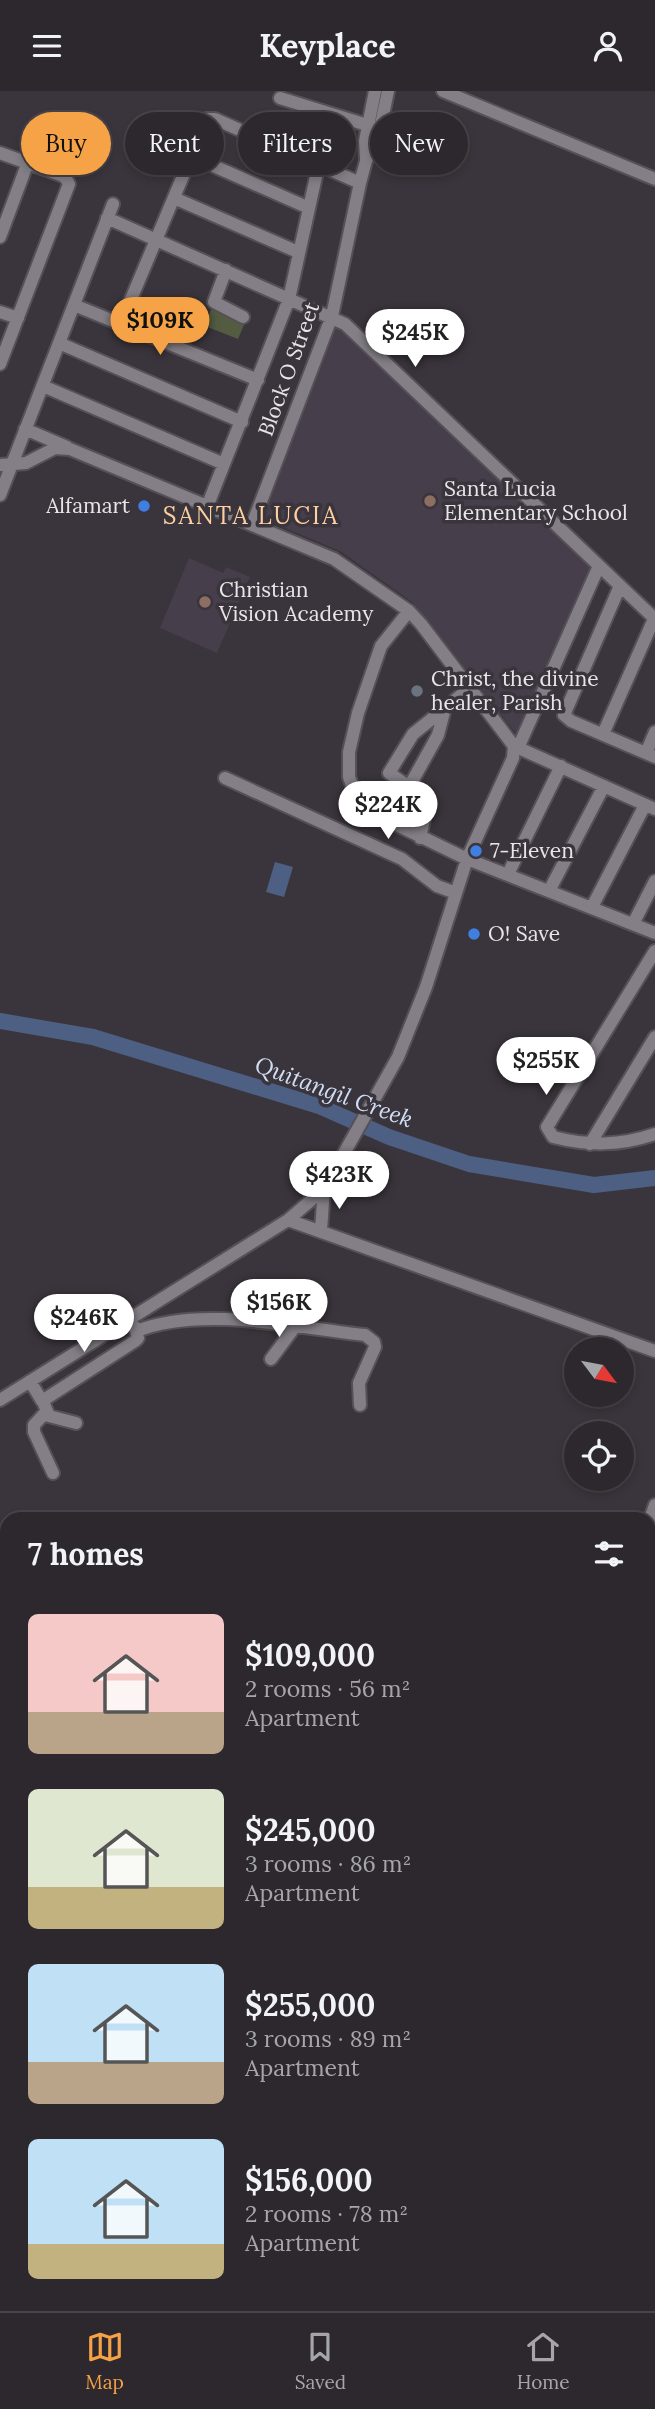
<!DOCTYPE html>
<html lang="en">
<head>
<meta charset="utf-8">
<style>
  :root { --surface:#2c282d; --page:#343035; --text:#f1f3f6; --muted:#a6a6aa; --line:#484449; --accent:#f5a346 }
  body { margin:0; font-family:Lora,serif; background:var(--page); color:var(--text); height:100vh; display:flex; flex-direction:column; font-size:26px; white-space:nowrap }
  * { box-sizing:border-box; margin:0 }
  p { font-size:23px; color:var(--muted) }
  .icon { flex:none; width:38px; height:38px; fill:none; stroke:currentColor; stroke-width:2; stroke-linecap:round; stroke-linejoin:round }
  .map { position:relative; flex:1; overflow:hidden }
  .details { position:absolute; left:0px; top:1421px; width:656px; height:800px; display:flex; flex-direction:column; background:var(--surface); border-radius:21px 21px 0 0; box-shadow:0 4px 10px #0003,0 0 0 2px var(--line) }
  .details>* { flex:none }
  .banner { position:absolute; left:21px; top:21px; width:614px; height:63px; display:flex; gap:14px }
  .needle { width:46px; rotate:122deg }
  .fabs { position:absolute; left:564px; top:1246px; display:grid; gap:14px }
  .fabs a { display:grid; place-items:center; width:70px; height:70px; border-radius:50%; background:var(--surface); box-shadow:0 4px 10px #0003,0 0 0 2px var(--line); font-size:35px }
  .price { position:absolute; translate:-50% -60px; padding:0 16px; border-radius:24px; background:#fff; color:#222; font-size:23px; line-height:46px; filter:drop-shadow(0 2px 4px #0008) }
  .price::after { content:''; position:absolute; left:50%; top:42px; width:21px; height:16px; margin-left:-10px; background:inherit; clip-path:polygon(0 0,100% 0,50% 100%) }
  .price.current { background:var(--accent); color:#111 }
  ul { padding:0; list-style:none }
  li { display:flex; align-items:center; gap:21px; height:175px; padding:0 28px }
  li span { display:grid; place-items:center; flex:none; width:196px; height:140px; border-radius:10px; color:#555 }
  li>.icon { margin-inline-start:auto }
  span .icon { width:84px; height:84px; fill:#fffc; stroke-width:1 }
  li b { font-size:30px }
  h2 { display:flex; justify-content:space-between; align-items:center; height:84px; padding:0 28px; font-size:30px }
  .tag { padding:0 24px; border-radius:32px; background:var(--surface); box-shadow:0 4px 10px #0003,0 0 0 2px var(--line); font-size:24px; line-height:63px }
  .tag.current { background:var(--accent); color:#111 }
  header { display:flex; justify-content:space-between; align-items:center; height:91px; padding:0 28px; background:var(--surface); font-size:32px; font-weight:800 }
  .tab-bar { display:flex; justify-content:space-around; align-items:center; height:98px; border-top:2px solid var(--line); background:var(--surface); font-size:19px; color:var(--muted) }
  .tab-bar a { display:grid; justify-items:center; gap:4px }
  .tab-bar .current { color:var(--accent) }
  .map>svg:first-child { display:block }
  .built { fill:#463e4a }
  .green { fill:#535b41 }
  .water { fill:#4d5f82 }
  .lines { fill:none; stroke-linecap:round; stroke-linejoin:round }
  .river { stroke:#4d5f82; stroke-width:16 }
  .minor-casing { stroke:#555156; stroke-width:16 }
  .minor { stroke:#847f87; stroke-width:12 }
  .education-dot { fill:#8d6e63; stroke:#3a353c; stroke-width:2.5 }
  .shop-dot { fill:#3f7fe0; stroke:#3a353c; stroke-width:2.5 }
  .worship-dot { fill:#6b7280; stroke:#3a353c; stroke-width:2.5 }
  .labels { text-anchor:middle; stroke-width:7; stroke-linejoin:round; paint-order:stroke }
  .street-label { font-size:21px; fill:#e8e5e9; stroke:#3a353c }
  .poi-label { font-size:21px; fill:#e8e5e9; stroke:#3a353c; text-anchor:start }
  .water-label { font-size:23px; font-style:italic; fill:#d0ddf5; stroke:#3a353c }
  .quarter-label { font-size:24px; letter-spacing:2px; fill:#fecfa1; stroke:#3a353c }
</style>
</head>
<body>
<header><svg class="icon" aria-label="menu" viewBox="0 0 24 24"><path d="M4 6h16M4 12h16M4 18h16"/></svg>Keyplace<svg class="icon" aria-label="person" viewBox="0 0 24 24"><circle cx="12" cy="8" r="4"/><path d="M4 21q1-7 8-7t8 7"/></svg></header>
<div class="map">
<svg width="655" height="2220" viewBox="0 0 655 2220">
  <rect width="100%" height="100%" fill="#3a353c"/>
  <path class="built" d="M335 229 518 407 595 477 518 645 412 511 340 460 256 425Z
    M189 467 223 482 226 476 250 486 217 562 160 537Z"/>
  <path class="green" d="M212 216 246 229 238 248 205 235Z"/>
  <path class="water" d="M275 771 293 776 284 806 266 801Z"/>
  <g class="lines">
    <path class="river" d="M0 930 93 946 319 1015 389 1046 469 1073 594 1094 655 1087"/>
    <defs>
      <path id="minor" d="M443 0 655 88
        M280 7 380 38
        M0 62 58 83 65 86 69 93 0 273
        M191 65 309 117
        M366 68 365 50 375 0
        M174 107 298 161
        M107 127 345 233 655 528
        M0 146 28 71
        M226 179 214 211 243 226
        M74 214 258 289
        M0 221 18 227
        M121 232 207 28H215L360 92
        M59 252 242 331
        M43 295 224 373
        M25 338 67 356
        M0 374 26 372 55 357 70 358 334 468 409 520 421 533 514 655 513 667 467 768 426 896 398 966 324 1098 288 1129
        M0 404 113 113
        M207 416 289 208 319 72
        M252 434 332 225 360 92 366 70 379 43 388 0
        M620 495 564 624 571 630 655 666
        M409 520 381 555 358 622 349 661V686L360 716 467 768 655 842
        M603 643 654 528
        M514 655 655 718
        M518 657 599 475
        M646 662 655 641
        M225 687 402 768 437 795 456 802
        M409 696 438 644 445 617
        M420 747 428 709 389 682 413 643 470 597
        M508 783 561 675
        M549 800 604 695
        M592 816 645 714
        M633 833 655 790
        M655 860 547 1036 553 1046C589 1055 620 1055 655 1043
        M590 1053 655 946
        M308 1077 330 1086
        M321 1139 324 1098
        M137 1240C201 1214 298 1237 365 1244L374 1251 375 1256 359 1292 360 1314
        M271 1268 297 1233
        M30 1290 42 1310 135 1250 138 1247 135 1236
        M0 1309 288 1129 655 1260
        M44 1313 49 1325 76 1332
        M46 1321 34 1334V1341L53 1382
        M649 1431 655 1414
        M649 1461 655 1463
        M649 1502 655 1504
        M649 1542 655 1544
        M649 1583 655 1585
        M649 1622 655 1624
        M649 1662 655 1664
        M0 1683 7 1686
        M649 1703 655 1705
        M0 1710 7 1713
        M0 1742 7 1744
        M649 1743 655 1745
        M649 1784 655 1786
        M649 1823 655 1811
        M649 1866 655 1868
        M649 1913 655 1915
        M649 1959 655 1961
        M649 1997 655 1998
        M649 2038 655 2039
        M649 2105 655 2085
        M649 2162 655 2164
        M382 2214 393 2220
        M575 2214 594 2220
        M415 2220 417 2214
        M455 2220 457 2214
        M499 2220 501 2214
        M624 2220 626 2214"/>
    </defs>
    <use href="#minor" class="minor-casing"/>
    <use href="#minor" class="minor"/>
  </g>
  <g class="education-dot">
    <circle cx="430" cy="410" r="7"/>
    <circle cx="205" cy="511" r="7"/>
  </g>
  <g class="shop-dot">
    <circle cx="144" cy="415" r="7"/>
    <circle cx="476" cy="760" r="7"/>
    <circle cx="474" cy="843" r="7"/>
  </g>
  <circle class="worship-dot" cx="417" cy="600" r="7"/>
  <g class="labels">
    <g class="street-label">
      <text transform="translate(289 278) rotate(-70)" y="7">Block O Street</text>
    </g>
    <g class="poi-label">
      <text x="444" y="405">Santa Lucia<tspan x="444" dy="24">Elementary School</tspan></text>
      <text x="130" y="422" text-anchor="end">Alfamart</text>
      <text x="219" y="506">Christian<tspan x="219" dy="24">Vision Academy</tspan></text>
      <text x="431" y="595">Christ, the divine<tspan x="431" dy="24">healer, Parish</tspan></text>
      <text x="490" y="767">7-Eleven</text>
      <text x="488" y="850">O! Save</text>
    </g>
    <g class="water-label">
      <text transform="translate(334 1001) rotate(20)" y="8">Quitangil Creek</text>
    </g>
    <g class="quarter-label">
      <text x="251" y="433">SANTA LUCIA</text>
    </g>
  </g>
</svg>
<div class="fabs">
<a><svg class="needle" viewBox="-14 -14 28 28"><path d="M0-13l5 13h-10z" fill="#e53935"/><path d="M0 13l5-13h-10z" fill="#a6a6aa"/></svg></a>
<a><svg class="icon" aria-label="locate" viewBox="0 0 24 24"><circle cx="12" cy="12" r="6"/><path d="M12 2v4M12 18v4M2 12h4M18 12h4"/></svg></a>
</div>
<b class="price current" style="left:160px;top:266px">$109K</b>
<b class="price" style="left:415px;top:278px">$245K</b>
<b class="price" style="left:388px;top:750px">$224K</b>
<b class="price" style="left:546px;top:1006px">$255K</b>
<b class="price" style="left:339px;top:1120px">$423K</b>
<b class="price" style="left:279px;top:1248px">$156K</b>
<b class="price" style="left:84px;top:1263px">$246K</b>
<div class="banner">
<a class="tag current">Buy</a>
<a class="tag">Rent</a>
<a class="tag">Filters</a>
<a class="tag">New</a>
</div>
<section class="details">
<h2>7 homes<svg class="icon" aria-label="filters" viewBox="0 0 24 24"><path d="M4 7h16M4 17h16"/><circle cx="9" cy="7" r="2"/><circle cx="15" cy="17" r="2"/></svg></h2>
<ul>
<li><span style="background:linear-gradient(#f6c9c9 70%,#b9a48a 0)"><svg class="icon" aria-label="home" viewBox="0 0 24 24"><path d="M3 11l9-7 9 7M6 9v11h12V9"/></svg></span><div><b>$109,000</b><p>2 rooms · 56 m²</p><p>Apartment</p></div></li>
<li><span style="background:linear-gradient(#dfe7d0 70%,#c2b280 0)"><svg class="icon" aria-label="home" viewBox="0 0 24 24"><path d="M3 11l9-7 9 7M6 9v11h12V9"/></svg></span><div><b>$245,000</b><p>3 rooms · 86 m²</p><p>Apartment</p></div></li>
<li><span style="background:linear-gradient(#bfe0f5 70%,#b9a48a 0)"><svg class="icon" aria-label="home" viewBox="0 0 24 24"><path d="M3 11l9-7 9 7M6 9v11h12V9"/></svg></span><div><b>$255,000</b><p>3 rooms · 89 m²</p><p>Apartment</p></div></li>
<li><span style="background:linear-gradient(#bfe0f5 75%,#c2b280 0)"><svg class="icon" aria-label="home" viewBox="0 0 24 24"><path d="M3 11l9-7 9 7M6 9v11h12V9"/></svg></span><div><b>$156,000</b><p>2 rooms · 78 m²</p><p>Apartment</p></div></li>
</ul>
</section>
</div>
<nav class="tab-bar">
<a class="current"><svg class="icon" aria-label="map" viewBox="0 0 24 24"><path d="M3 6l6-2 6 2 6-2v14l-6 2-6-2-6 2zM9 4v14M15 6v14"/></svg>Map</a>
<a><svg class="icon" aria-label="saved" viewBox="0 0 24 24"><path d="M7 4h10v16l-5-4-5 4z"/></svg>Saved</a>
<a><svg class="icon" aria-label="home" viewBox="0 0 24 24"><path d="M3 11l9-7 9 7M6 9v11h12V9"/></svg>Home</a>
</nav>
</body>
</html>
